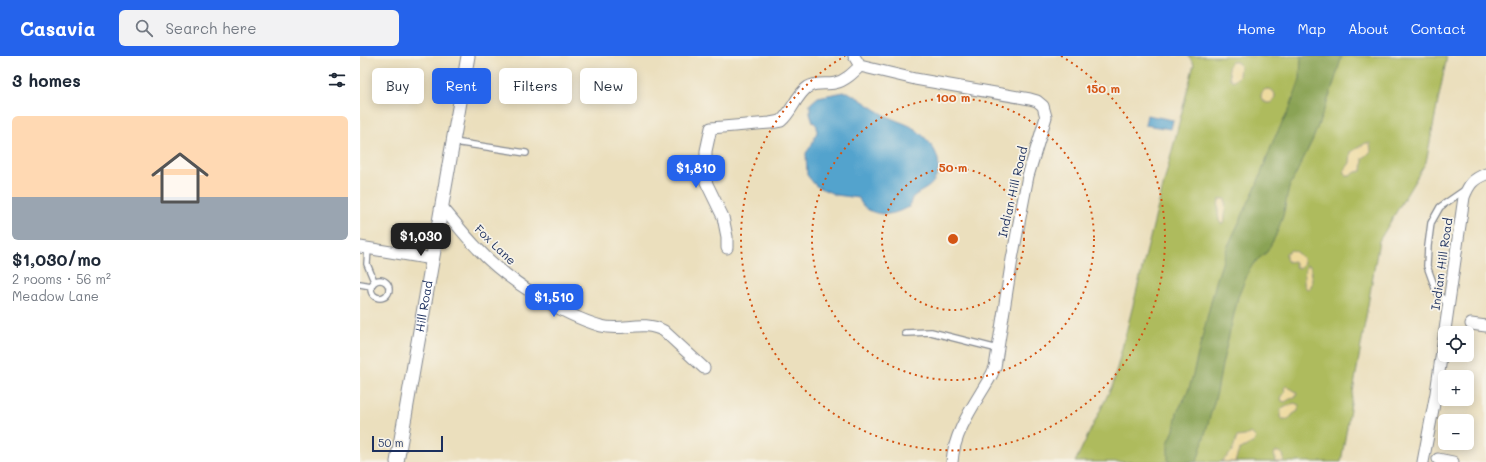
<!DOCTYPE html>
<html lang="en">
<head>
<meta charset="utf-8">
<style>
  :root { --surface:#fff; --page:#f2f2f3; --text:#1f2937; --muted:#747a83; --line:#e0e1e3; --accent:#2563eb }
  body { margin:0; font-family:Mali,sans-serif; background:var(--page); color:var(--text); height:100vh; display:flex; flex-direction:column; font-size:15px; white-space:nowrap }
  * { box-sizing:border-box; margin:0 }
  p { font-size:13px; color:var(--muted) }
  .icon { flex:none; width:22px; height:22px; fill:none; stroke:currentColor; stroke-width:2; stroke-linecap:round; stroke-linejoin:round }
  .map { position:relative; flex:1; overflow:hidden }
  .panel { display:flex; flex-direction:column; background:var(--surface); width:360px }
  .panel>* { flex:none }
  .top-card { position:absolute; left:12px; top:12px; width:380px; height:36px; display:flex; gap:8px }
  .controls { position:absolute; left:1078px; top:270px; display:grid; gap:8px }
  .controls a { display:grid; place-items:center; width:36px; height:36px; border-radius:6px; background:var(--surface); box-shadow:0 2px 10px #0003; font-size:20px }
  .scale { position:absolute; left:12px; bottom:10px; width:71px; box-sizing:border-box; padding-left:4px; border:2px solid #1b2f5e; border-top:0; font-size:11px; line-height:14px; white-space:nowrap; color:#1b2f5e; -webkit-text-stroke:3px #f7f3e8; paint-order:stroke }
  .price { position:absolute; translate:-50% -34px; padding:0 9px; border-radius:8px; background:var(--accent); color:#fff; font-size:13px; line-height:26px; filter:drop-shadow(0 1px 2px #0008) }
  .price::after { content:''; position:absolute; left:50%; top:24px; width:12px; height:9px; margin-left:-6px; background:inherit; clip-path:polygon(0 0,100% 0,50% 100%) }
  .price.active { background:#222; color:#fff }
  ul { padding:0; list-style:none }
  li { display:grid; align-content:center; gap:8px; height:212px; padding:0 12px }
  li+li { border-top:1px solid var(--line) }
  li span { display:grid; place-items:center; height:124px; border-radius:6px; color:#555 }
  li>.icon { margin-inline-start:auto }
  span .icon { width:72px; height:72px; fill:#fffc; stroke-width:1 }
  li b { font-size:17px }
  h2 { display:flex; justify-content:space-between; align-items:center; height:48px; padding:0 12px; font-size:17px }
  .tag { padding:0 14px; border-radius:6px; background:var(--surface); box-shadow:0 2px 10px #0003; font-size:14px; line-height:36px }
  .tag.active { background:var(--accent); color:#fff }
  header { display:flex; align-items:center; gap:24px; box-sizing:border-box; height:56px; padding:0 20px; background:var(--accent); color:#fff }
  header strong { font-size:19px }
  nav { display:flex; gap:22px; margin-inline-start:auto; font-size:14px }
  .search { width:280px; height:36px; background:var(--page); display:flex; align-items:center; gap:10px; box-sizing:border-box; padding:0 14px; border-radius:6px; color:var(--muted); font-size:15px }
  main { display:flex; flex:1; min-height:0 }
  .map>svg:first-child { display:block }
  .green { fill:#aebb5d; stroke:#64755e }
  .forest { fill:#8aa354; stroke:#526959 }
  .sand { fill:#eeda9e; stroke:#84847e }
  .water { fill:#52a3cd; stroke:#366996 }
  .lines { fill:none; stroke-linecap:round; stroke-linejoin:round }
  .service-casing { stroke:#83878e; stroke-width:8 }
  .minor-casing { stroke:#83878e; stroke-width:13 }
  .tertiary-casing { stroke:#83878e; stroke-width:15 }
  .service { stroke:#fff; stroke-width:5.5 }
  .minor { stroke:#fff; stroke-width:11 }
  .tertiary { stroke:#fff; stroke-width:13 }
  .ring { fill:none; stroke:#d45514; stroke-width:2; stroke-dasharray:2 4 }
  .labels { text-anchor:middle; stroke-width:3.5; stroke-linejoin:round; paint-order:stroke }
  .street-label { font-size:12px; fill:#1b2f5e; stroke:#f7f3e8 }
  .centre { fill:#d45514; stroke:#f7f3e8; stroke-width:2 }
  .ring-label { font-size:12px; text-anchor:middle; font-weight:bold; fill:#d45514; stroke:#f7f3e8; stroke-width:3.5; stroke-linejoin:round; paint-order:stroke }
</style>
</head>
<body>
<header>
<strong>Casavia</strong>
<div class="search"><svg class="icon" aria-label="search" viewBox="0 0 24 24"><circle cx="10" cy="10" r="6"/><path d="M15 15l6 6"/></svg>Search here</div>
<nav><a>Home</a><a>Map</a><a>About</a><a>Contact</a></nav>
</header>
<main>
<section class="panel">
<h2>3 homes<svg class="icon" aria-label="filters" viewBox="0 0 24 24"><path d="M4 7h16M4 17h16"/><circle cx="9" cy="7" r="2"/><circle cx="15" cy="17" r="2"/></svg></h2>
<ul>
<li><span style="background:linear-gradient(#ffd9b3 65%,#9aa5b1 0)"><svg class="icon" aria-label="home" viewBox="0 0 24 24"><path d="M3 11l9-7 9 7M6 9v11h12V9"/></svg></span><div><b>$1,030/mo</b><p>2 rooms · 56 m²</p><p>Meadow Lane</p></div></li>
</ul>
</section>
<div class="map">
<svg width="1126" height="406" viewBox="0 0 1126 406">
  <rect width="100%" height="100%" fill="#f7f3e8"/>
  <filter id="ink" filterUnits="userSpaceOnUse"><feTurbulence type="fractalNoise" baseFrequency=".025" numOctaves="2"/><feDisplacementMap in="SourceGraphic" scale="8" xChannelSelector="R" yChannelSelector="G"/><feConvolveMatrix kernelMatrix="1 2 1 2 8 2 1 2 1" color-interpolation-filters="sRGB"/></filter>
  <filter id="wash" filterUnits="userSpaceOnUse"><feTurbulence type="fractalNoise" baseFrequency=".012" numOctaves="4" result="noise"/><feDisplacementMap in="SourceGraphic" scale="16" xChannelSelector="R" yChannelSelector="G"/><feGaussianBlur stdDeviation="0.9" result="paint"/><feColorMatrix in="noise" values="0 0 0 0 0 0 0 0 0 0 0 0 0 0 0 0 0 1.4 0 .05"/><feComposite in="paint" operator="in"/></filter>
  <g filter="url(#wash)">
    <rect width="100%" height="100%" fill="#ebdfbd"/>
    <path class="green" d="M828 0H1087L1066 106 1019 185 981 406H715L753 328 834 8Z"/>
    <path class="forest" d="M941 0H982L972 33 953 83 929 132 923 160 916 179 907 196 897 204 890 212 878 241 862 309 857 336 837 406H808V387L814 374 817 356 827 338 831 326 856 226 867 192 897 128 914 83 929 54 940 23Z"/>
    <path class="sand" d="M871 6H877L880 10 879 20 874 25 870 23 868 11Z
      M901 40a7 7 0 1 1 14 0a7 7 0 1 1-14 0Z
      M1006 87H1010L1011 95 1006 100 1003 102 1002 115 996 116 990 120H986L984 115 990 107 991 96Z
      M861 143H865C866 147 865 163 864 167L861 168C857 163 858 151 859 144Z
      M931 194 936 196 943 202 944 207 941 212H936L934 205 928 206 926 203V197Z
      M947 209 950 210C952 216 953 227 950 232L948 233 945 231C943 225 944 215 947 209Z
      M926 330 935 335 937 338 935 342 930 343 925 346 922 345 921 342 925 336 924 332Z
      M934 347 939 349 938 355 933 358 928 364H922L920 361 921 353Z
      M891 377 896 382 894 386 879 394 875 406H861L872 396 877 381 885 380Z
      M915 396C923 395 925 400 923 406H915L916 404 914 399Z"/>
    <path class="water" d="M484 36H488C501 43 512 52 525 59 533 64 542 66 550 70 567 80 587 102 575 123 569 134 560 134 552 142L549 151C545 152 541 155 537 156 524 161 503 157 499 142L476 139 460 132 455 129 447 119 446 97 451 90 457 76V70L453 66 450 57V48L458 41Z
      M787 59 813 64 811 73 785 69Z"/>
  </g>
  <g filter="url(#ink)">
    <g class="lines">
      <defs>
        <path id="service" d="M94 86 166 97
          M8 192 7 208 14 225
          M11 233a9 9 0 1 1 18 0a9 9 0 1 1-18 0Z
          M0 228 11 230
          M1089 250 1076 235 1067 210 1068 190 1071 167 1080 151 1106 133
          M545 277 571 276 638 293"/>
        <path id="minor" d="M494 0 500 10 555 23 670 43 677 45 683 50 686 61 668 120 652 203 635 311 632 318C617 345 594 374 592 406
          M82 151C94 165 105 180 118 193 147 224 200 258 241 270 264 276 282 263 304 275L344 312
          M0 191 73 203
          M367 192V181L363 161 346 126V95L351 72 410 67 421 65C432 56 436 39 448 31 456 26 466 29 475 27 485 25 493 17 500 10
          M1111 268 1126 270
          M1078 403 1093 406
          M1063 406 1076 337 1104 141C1109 128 1113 123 1126 118"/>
        <g id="tertiary">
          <path id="s1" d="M37 406 108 0"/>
        </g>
      </defs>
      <use href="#service" class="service-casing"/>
      <use href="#minor" class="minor-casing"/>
      <use href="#tertiary" class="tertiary-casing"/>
      <use href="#service" class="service"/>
      <use href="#minor" class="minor"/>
      <use href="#tertiary" class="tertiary"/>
    </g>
  </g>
  <g class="ring">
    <circle cx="593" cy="183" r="71"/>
    <circle cx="593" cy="183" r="141"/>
    <path d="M701 0A212 212 0 1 1 485 0"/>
  </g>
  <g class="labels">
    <g class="street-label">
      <text transform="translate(653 136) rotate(-77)" y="4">Indian Hill Road</text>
      <text transform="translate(135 189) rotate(44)" y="4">Fox Lane</text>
      <text transform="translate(1082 208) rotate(-82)" y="4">Indian Hill Road</text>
      <text dy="4" stroke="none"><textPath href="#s1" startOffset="158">Hill Road</textPath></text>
    </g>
  </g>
  <circle cx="593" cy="183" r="6" class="centre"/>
  <g class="ring-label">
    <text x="743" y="37">150 m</text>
    <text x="593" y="46">100 m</text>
    <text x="593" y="116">50 m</text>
  </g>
</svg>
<div class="controls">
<a><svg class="icon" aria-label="locate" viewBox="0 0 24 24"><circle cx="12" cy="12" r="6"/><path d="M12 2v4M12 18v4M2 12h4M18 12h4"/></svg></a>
<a>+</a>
<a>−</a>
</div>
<div class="scale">50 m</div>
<b class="price" style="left:336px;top:133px">$1,810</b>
<b class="price active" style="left:61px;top:201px">$1,030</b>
<b class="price" style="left:194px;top:262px">$1,510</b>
<div class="top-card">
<a class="tag">Buy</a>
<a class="tag active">Rent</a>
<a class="tag">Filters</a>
<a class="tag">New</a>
</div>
</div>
</main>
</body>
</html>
